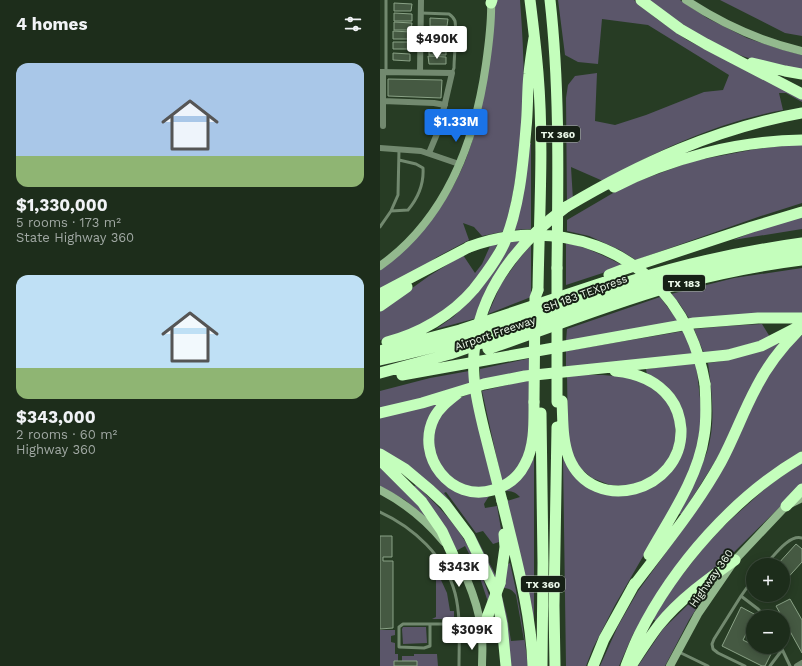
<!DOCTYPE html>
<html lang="en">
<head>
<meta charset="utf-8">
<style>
  :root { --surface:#1d2d1b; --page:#2a3928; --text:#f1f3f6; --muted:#a0a8a3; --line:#3b493a; --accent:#1a73e8 }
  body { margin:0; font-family:"Work Sans",sans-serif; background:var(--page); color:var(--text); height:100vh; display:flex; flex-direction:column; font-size:15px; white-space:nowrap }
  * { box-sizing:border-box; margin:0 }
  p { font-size:13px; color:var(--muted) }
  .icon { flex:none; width:22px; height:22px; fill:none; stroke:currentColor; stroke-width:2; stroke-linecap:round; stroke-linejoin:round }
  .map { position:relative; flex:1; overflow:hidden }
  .details { display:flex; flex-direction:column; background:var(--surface); width:380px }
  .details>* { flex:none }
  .tools { position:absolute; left:366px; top:558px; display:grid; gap:8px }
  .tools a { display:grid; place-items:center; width:44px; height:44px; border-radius:50%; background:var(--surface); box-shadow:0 2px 10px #0003,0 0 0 1px var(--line); font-size:20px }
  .price { position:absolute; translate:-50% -34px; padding:0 9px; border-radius:4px; background:#fff; color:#222; font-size:13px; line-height:26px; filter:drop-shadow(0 1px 2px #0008) }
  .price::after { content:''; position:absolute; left:50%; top:24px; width:12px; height:9px; margin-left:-6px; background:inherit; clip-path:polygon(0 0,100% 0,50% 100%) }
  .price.on { background:var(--accent); color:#fff }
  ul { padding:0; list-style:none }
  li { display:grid; align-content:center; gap:8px; height:212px; padding:0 16px }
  li span { display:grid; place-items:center; height:124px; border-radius:12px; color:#555 }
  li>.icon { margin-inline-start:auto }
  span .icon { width:72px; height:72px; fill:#fffc; stroke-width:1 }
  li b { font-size:17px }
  h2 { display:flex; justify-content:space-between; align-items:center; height:48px; padding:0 16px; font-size:17px }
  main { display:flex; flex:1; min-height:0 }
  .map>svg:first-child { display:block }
  .green { fill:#5b566a }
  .building { fill:#455942; stroke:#8aa286 }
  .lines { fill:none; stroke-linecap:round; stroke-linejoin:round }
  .service { stroke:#72896f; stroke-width:3 }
  .minor { stroke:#72896f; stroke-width:6 }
  .secondary { stroke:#93b98e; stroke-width:8 }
  .motorway { stroke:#c4febc; stroke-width:11 }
  .motorway-bridge { stroke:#c4febc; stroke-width:11 }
  .labels { text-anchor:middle; stroke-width:4; stroke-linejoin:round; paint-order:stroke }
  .shield { fill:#162015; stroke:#acb8aa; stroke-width:1 }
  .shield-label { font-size:10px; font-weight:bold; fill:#ecf9ea }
  .street-label { font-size:11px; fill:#ecf9ea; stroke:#162015 }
</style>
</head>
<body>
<main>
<section class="details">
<h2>4 homes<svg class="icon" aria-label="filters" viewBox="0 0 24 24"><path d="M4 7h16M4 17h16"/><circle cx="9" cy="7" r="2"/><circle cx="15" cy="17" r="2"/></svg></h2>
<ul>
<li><span style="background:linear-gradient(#a9c7e8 75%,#8fb573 0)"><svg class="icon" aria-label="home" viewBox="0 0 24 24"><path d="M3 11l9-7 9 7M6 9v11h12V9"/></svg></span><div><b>$1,330,000</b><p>5 rooms · 173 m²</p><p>State Highway 360</p></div></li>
<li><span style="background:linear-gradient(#bfe0f5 75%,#8fb573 0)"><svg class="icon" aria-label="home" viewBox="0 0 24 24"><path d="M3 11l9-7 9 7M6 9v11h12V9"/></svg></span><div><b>$343,000</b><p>2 rooms · 60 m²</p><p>Highway 360</p></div></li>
</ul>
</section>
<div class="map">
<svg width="422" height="666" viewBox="0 0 422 666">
  <rect width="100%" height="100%" fill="#273c24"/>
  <path class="green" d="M115 0H140C143 40 145 79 143 119 140 157 133 194 126 231L102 236 94 227 83 223 89 240 57 257 32 274 0 289V270C45 237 79 189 94 135 97 121 98 105 101 90 105 60 110 30 115 0Z
    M178 0H254L277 19 307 40 422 99V102L406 93H399L403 110C339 122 280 149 223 181L191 167 193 200 187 205 186 98 188 85 195 76 217 73 215 121 235 125 266 115 324 92 343 90 349 75 268 25 222 19 218 64 198 62 185 55Z
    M269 0H300L327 18 367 38 400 49 422 55V71C382 65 341 51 307 28 294 19 282 9 269 0Z
    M340 0H422V36L405 33Z
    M148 143H151V229L132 230Z
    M422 144V203L378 217 256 260 240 250 209 236 187 231V220L245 186 313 161 376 149Z
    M422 216V229L353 240 376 231Z
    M143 239 97 318 56 329 73 317 86 304 127 241Z
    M118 243C100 283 67 315 27 332 18 336 9 338 0 340V311L49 276 83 255 95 273 102 264 111 244Z
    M186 243C207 247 225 256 244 266L186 285Z
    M151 245V297L108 314 121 284 139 259Z
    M422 268V313L310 320 299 303 291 294 354 278Z
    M280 297 298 321 186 341 187 329Z
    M382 324 390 337 389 339 325 356 314 329 347 326Z
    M304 331 314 356 186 368V351Z
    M422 335V451L352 505 253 634 239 666H220L238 626 258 591 301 532 392 369 415 341Z
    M399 343 336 460 302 514H298L302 509C310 490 320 471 327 452 336 424 332 392 328 363L343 361Z
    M151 358V371L100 382V369Z
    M316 363 322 416 317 448 307 480 235 605 213 648 206 666H186L183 458H185L227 493 286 476 303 417 267 375 266 369Z
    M89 371 90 384 0 410V391L50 378Z
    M187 375H223L255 378 267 383 292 406 295 419 296 440 289 458 281 470 265 481 247 486 230 485 212 478 199 467 192 454 188 435Z
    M151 379C151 408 153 442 138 467 135 473 127 478 122 482L102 391Z
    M92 393 113 487 107 488 84 486 62 471 52 443 56 423 60 414 74 400Z
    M63 400 49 420 56 474 108 494 109 496 104 504 105 508 117 506 121 529 120 545 119 542 113 544 103 531 96 533 66 492 64 493 95 535 117 578 116 584 88 529 0 450V417Z
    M152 457 154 459V641L127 501 140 497C135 492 132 491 125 491Z
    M422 462V485L344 562 278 622 273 619 295 584 325 546 347 523 387 487Z
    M0 466 28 490 47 518 25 500 0 486Z
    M36 485C58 505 79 527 92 554 100 569 105 585 111 600L109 605 97 569 85 546 76 551 33 487Z
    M53 558 65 577 61 580 67 593 70 611H74V617L72 619H52L56 617V564L51 563V559Z
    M130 563C138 597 144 631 148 666H130L121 592 127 616 131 641 144 640 136 595C132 589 128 588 121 588L128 564Z
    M324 589 327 592 309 620 285 666H258L283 629Z
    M23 627H46L47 643 23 644 22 629Z
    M0 630H15V635L11 636V642L15 643V654H18V661L14 666H0Z
    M34 654H57L58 666H37L22 661V656H34Z"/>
  <path class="building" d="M14 3 32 4 31 11H14Z
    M14 13 32 14V21H14Z
    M50 18 68 19 67 26H50Z
    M14 22 32 23 31 30H14Z
    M49 28 67 29V36L49 35Z
    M13 31 31 32V39H13Z
    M49 37 67 38 66 45H49Z
    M13 42H30V49H13Z
    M49 48H66V55H49Z
    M13 53 30 54V61L13 60Z
    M48 56 66 57V64H49Z
    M8 79 62 80 61 98 8 96Z
    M0 536H12V557H3V561H13V628L0 629Z
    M416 544 422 549V562L403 583V565H397Z
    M410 599 422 620V653L396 606Z
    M361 607 376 615 375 617H373V620L363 640 373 645V647H377L391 654 385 666H382L342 646Z
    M14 661H37V666H14Z"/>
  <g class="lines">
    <path class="service" d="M41 13 69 14C72 16 74 18 75 21 77 32 74 56 74 68L72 73
      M6 72V0
      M11 211 28 210C38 198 44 184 43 168L36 164 19 160
      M0 227 11 211 18 195 19 150
      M0 512C33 527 65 556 75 593 81 616 79 642 79 666
      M385 565C394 556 409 534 422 538
      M361 596 373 579
      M50 624V646L44 648 19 647V627L23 624H78
      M401 647 410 666
      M299 652 328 666
      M365 666 338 653 333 649 332 644 334 639 361 596 378 609 385 617
      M390 666 402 650"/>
    <path class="minor" d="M0 72 72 73 59 129 49 153
      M3 72V126
      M40 72 41 0
      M3 101 54 103 65 105
      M0 148 41 151 79 164
      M417 666 422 663"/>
    <path class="secondary" d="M306 0C342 24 380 41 422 51
      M0 266C66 219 95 142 106 64 109 43 112 21 111 0
      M0 490C25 503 46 520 64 542
      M71 551C87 572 101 612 102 638 103 647 102 657 102 666
      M290 666 318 614 355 560 406 506 422 498"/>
    <path class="motorway" d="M150 0C153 24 156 49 158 73 164 145 159 218 158 290
      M170 0C180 89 178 179 177 268
      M261 0 300 29 326 44 422 94
      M111 3 112 0
      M372 63 405 71 422 74
      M234 187C291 158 358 141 422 140
      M186 207C260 163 337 128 422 113
      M229 275 242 270 372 227 422 212
      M0 294 89 247
      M0 306 27 287
      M7 342C39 334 72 315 94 289 105 275 116 261 124 244 139 209 143 166 146 128 148 110 147 92 149 74 150 62 152 50 154 38
      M108 349C173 327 237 301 303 283 342 273 382 265 422 260
      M0 351 80 330 240 277
      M0 360C32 353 63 345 94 336 147 319 198 298 251 281 307 263 364 251 422 243
      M0 373 70 354 267 285 303 274 364 260 422 251
      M22 375 314 323 378 318H422
      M77 394C68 401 59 408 54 418 35 456 71 503 113 490 127 486 138 478 145 464 155 446 154 422 154 402
      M182 401C183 420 182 440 189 458 213 516 303 492 301 429 300 417 297 407 290 398 276 380 257 373 235 371
      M0 413 42 403 104 384 145 376 348 355 381 346 422 325
      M161 413 163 563 162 666
      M0 454 25 469 50 490 65 504 89 536 115 590 122 624 126 666
      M0 460 42 502 62 531 73 555
      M122 501C135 555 151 610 153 666
      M406 506 422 489
      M269 555C289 519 318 478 324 436 327 419 326 402 325 384
      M120 583 125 547 124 534
      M252 588C283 547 316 507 341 462 354 438 363 412 376 388 387 366 402 347 419 330
      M102 637 108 615
      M175 666 174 606 177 427
      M213 666 224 639 255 583
      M246 666C250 656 254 645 259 635 294 565 354 497 422 457
      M251 666C260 652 269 638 279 625 300 599 328 579 355 560"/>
    <path class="motorway-bridge" d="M89 247C174 215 270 248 309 332 317 349 322 367 325 384
      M154 402 155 298 158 290
      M177 402V268
      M122 501C116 478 110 454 104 430 100 413 95 394 94 376 89 304 131 248 186 207
      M108 615 120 583"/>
  </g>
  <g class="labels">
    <g class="shield">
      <rect x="156" y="126" width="44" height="16" rx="3"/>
      <rect x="283" y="275" width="42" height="16" rx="3"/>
      <rect x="141" y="576" width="44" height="16" rx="3"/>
    </g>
    <g class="shield-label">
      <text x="178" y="138">TX 360</text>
      <text x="304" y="287">TX 183</text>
      <text x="163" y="588">TX 360</text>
    </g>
    <g class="street-label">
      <text transform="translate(205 293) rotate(-20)" y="4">SH 183 TEXpress</text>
      <text transform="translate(115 333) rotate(-19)" y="4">Airport Freeway</text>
      <text transform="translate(331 578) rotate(-55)" y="4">Highway 360</text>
    </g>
  </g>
</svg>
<div class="tools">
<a>+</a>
<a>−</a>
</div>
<b class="price" style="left:57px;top:60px">$490K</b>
<b class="price on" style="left:76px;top:143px">$1.33M</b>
<b class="price" style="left:79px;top:588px">$343K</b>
<b class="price" style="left:92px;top:651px">$309K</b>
</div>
</main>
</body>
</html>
